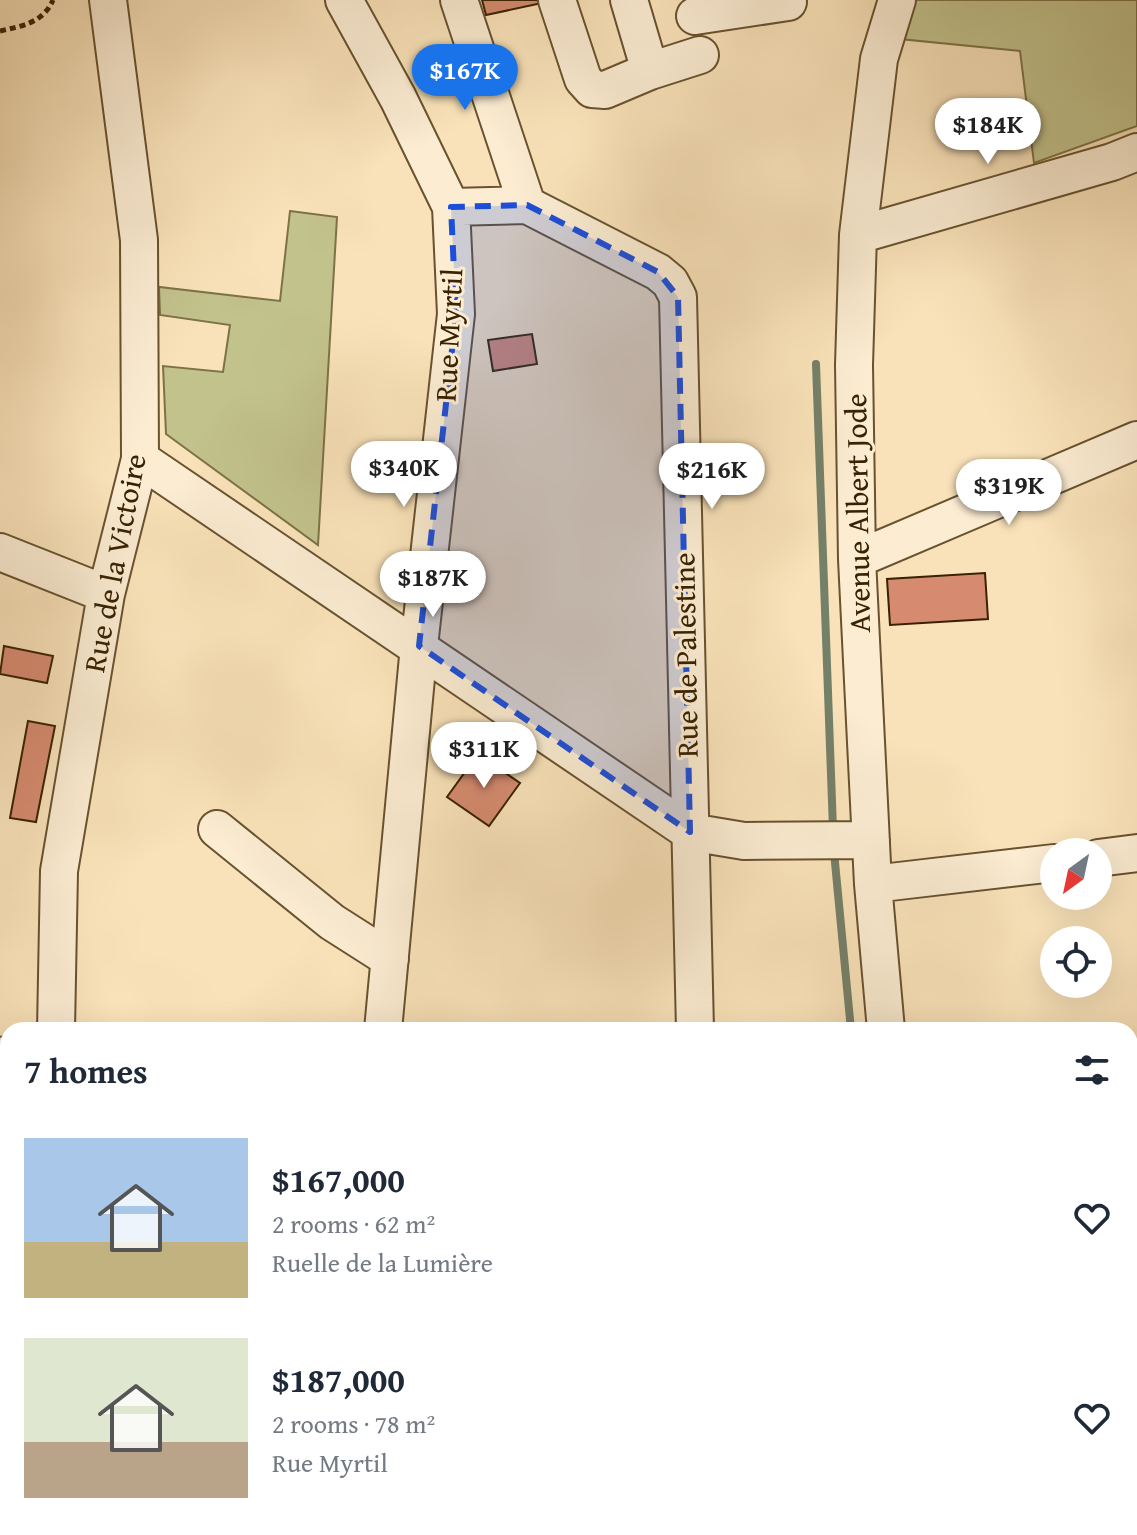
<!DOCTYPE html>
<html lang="en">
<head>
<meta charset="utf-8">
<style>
  :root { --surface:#fff; --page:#f6f6f7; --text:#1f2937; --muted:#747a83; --accent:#1a73e8 }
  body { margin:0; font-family:"Gentium Book Plus",serif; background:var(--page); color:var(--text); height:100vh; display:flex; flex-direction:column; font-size:30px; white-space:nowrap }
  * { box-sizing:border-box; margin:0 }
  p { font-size:26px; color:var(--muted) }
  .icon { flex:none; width:44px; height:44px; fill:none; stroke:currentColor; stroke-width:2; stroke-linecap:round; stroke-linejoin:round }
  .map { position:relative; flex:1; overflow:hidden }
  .details { position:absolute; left:0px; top:1022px; width:1138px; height:514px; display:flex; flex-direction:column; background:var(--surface); border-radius:24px 24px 0 0; box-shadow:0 8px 32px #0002 }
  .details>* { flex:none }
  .needle { width:52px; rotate:213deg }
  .controls { position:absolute; left:1040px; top:838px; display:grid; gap:16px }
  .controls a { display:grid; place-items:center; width:72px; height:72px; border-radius:50%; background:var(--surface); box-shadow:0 8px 32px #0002; font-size:40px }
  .price { position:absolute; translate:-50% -68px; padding:0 18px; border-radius:28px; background:#fff; color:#222; font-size:26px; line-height:52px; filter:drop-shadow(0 2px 4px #0008) }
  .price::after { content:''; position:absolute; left:50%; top:48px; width:24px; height:18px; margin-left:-12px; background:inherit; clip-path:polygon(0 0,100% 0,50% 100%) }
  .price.active { background:var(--accent); color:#fff }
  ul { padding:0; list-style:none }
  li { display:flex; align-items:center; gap:24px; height:200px; padding:0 24px }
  li span { display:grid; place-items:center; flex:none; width:224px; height:160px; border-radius:0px; color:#555 }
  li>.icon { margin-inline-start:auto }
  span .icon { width:96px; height:96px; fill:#fffc; stroke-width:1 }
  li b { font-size:34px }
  h2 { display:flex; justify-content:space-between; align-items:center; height:96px; padding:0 24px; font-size:34px }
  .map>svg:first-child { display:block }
  .green { fill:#c2c28c; stroke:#7d7246; stroke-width:2 }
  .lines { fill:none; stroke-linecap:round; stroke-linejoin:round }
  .stream { stroke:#758069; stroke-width:8 }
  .building { fill:#d68b70; stroke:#382201; stroke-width:2 }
  .minor-casing { stroke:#68522f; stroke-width:40 }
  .path { stroke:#382201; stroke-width:5; stroke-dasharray:6 4; stroke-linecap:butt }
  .minor { stroke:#fbecd2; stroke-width:36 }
  .marked { fill:#1d4ed8; fill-opacity:0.2; stroke:#1d4ed8; stroke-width:6; stroke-dasharray:16 10; stroke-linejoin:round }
  .labels { text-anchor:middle; stroke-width:6; stroke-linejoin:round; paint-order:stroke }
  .street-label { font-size:30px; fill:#382201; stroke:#fbecd2 }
</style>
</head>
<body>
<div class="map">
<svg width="1137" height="1535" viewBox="0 0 1137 1535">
  <rect width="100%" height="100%" fill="#f9e2b9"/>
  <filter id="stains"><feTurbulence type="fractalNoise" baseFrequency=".0025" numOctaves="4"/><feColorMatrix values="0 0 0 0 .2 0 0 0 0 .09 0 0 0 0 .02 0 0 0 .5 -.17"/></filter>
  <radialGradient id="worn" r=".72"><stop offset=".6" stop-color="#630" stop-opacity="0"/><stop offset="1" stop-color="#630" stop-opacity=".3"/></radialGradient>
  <path class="green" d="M910 0H1137V126L1034 163 1020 51 900 39Z
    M290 211 337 217 318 545 166 434 163 366 223 372 230 325 160 315 159 287 280 301Z"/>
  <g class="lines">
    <path class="stream" d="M816 364 833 829
      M834 852 851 1030
      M828 1535 830 1528"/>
  </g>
  <path class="building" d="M482 0H541L542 3 486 15Z
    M532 334 537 364 493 371 488 340Z
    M985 573 988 619 890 625 887 579Z
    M4 646 53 656 47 683 0 674Z
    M28 721 55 726 36 822 10 818Z
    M478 754 520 783 489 826 447 797Z"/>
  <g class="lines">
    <defs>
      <path id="minor" d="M344 0 398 98 451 207 456 314 419 646 383 1030
        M459 0 527 205
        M557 0 583 79 592 89 605 90 650 71 700 55
        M629 0 650 71
        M695 16 788 2
        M451 207 527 205 658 272 670 282 678 297 695 1030
        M858 235 1112 162 1137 152
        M140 459 690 832 744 841 871 840
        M0 552 106 594
        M857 559 1137 440
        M217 829 332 922 390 959
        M1098 858 1137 853
        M873 884 1054 863
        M56 1030 59 871 106 594 140 459 139 240 108 0
        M886 1030 873 884 857 559 854 365 858 235 879 59 897 0
        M0 1056 8 1055
        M1130 1233 1137 1111
        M0 1355 8 1352
        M1130 1498 1137 1495
        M701 1528 707 1535
        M217 1535 223 1528
        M529 1535 533 1528
        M869 1535 871 1528
        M1086 1535 1092 1528"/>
    </defs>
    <use href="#minor" class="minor-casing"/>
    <path class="path" d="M0 31C22 26 43 23 53 0"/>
    <use href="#minor" class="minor"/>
  </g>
  <path class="marked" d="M527 205 658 272 678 297 690 832 419 646 456 314 451 207Z"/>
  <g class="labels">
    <g class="street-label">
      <text transform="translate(449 335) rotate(-87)" y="10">Rue Myrtil</text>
      <text transform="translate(858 513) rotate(-91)" y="10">Avenue Albert Jode</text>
      <text transform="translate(115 563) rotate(-79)" y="10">Rue de la Victoire</text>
      <text transform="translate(686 655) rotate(-91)" y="10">Rue de Palestine</text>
    </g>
  </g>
  <rect width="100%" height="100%" filter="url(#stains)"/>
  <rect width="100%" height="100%" fill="url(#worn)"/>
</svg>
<div class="controls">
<a><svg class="needle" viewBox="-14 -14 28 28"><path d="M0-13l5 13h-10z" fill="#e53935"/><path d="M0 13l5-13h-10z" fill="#747a83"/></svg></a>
<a><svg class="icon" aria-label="locate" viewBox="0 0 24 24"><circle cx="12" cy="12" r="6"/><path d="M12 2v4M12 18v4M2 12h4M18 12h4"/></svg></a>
</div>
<b class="price active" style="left:465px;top:112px">$167K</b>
<b class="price" style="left:988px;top:166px">$184K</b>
<b class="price" style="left:404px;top:509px">$340K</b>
<b class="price" style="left:712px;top:511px">$216K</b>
<b class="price" style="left:1009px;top:527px">$319K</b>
<b class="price" style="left:433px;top:619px">$187K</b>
<b class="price" style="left:484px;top:790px">$311K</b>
<section class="details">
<h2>7 homes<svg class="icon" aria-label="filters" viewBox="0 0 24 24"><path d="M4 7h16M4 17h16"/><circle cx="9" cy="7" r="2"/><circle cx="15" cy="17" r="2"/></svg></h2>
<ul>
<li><span style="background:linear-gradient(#a9c7e8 65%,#c2b280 0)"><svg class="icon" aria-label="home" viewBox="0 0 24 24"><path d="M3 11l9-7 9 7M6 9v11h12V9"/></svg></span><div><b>$167,000</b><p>2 rooms · 62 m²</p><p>Ruelle de la Lumière</p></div><svg class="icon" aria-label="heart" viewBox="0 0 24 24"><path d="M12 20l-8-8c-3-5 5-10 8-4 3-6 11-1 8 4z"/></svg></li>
<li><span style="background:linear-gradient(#dfe7d0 65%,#b9a48a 0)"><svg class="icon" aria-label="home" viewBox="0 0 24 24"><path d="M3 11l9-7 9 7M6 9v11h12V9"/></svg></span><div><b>$187,000</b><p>2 rooms · 78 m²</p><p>Rue Myrtil</p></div><svg class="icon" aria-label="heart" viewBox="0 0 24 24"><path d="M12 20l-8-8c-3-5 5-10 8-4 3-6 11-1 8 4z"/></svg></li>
</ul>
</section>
</div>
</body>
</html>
